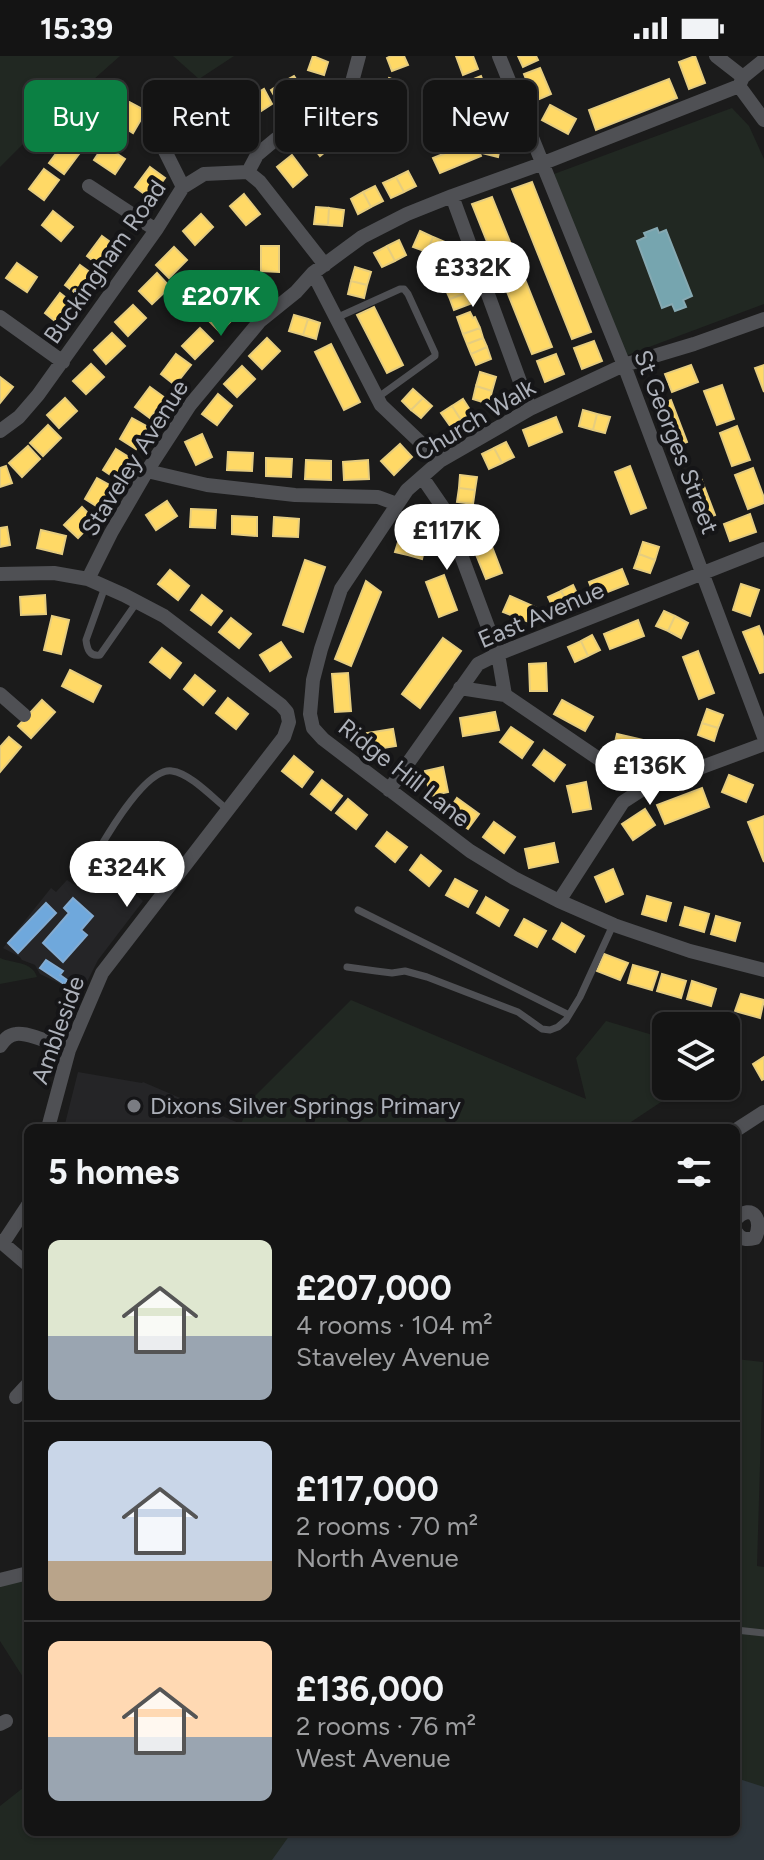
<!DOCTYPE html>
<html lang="en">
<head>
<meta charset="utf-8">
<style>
  :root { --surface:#141414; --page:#1d1d1d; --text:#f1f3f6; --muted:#9d9ea0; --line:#333334; --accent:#0b8043 }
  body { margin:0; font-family:Figtree,sans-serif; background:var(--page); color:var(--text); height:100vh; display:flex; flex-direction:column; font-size:30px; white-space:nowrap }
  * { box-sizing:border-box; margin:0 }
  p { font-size:26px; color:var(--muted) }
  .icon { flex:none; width:44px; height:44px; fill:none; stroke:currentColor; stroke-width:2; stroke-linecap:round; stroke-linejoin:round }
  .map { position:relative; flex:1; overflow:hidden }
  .panel { position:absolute; left:24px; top:1068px; width:716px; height:712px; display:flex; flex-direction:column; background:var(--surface); border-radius:12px; box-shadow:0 2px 6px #0004,0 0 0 2px var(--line) }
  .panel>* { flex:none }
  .hud { position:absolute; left:24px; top:24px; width:716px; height:72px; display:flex; gap:16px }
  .fabs { position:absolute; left:652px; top:956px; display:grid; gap:16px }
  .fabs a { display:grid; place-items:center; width:88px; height:88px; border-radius:12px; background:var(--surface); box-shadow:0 2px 6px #0004,0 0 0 2px var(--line); font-size:40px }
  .price { position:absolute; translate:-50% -68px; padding:0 18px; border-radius:28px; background:#fff; color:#222; font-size:26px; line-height:52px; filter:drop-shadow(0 2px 4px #0008) }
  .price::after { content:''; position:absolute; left:50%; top:48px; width:24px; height:18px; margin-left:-12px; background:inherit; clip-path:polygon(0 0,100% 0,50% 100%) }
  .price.active { background:var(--accent); color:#fff }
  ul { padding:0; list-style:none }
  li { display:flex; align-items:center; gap:24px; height:200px; padding:0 24px }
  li+li { border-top:2px solid var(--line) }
  li span { display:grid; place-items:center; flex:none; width:224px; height:160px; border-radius:12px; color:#555 }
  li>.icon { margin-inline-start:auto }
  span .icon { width:96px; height:96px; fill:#fffc; stroke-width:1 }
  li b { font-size:34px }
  h2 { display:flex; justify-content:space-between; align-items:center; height:96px; padding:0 24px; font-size:34px }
  .tag { padding:0 28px; border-radius:12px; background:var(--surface); box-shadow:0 2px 6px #0004,0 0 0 2px var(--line); font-size:28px; line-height:72px }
  .tag.active { background:var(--accent); color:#fff }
  .status { display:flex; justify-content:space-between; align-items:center; height:56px; padding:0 40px; background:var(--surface); direction:ltr }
  .status svg { height:22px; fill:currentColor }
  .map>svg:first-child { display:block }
  .built { fill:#252527 }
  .green { fill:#212822 }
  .water { fill:#2e363c }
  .homes { fill:#ffd966; stroke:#e6cd7f; stroke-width:2 }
  .schools { fill:#6fa8dc; stroke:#82abd2; stroke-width:2 }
  .public { fill:#76a5af; stroke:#86a9b2; stroke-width:2 }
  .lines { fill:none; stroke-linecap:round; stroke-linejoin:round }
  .service { stroke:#4f5054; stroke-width:7 }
  .minor { stroke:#4f5054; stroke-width:14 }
  .poi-dot { fill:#7a7c82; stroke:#151517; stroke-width:3 }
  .labels { text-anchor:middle; stroke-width:8; stroke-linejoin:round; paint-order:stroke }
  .street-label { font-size:24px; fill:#adb1ba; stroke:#151517 }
  .poi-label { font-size:24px; fill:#adb1ba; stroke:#151517; text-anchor:start }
</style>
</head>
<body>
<div class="status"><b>15:39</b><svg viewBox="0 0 49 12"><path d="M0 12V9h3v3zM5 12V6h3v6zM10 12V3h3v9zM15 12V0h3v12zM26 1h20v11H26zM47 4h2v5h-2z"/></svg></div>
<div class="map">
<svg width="764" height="1804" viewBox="0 0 764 1804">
  <rect width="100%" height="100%" fill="#1b1b1b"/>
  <path class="built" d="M105 812 143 845 98 904 81 938 40 918 35 909 22 904 20 901 3 892 51 832 56 836 67 824 86 836Z
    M78 1016 142 1027 143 1026 241 1068 240 1072H64Z"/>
  <path class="green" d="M0 0H120L40 71 0 111Z
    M173 0H234L199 23Z
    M732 52 749 70 764 103V248L625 300 554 118Z
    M0 902C14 908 32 905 37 921L0 928Z
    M351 944 586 1043 576 1002 606 965 666 983V1030H685L622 1072H239L253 1042Z
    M736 1303 763 1306 757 1510 764 1511V1804H0V1750L28 1728V1776H736Z
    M28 1517V1629L0 1585V1524Z"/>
  <path class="water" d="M736 1706 739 1707 736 1722 764 1731V1804H272L292 1776H736Z"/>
  <path class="homes" d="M313 0 328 6 324 19 308 14Z
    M391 0H404L408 9 392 15 387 2Z
    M456 0H473L478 13 463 19Z
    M518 0H536L538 4 523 11Z
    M695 0 705 27 689 33 679 6Z
    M540 12 551 38 535 45 524 18Z
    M294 20 303 34 292 41 283 26Z
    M481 20 497 62 482 68 466 26Z
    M389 22 404 28 399 40 384 34Z
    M669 23 677 42 596 74 589 54Z
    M158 24 174 33 162 55 146 46Z
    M283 26 292 41 279 48 271 34Z
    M264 33 272 48 261 55 252 40Z
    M384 34 399 40 393 54 378 47Z
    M252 40 261 55 249 62 240 48Z
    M129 46 146 55 133 77 117 67Z
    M550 49 576 63 568 78 542 64Z
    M368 51 378 64 367 72 357 59Z
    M229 59 238 73 226 80 218 66Z
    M357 59 367 72 356 81 346 68Z
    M218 66 226 80 214 87 205 73Z
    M331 70 341 83 331 91 321 78Z
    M488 73 503 77 498 101 482 97Z
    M321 78 331 91 320 100 310 87Z
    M475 85 481 100 440 117 433 102Z
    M64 87 79 98 64 118 49 107Z
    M104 89 125 103 115 118 94 104Z
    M292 99 307 119 293 131 277 111Z
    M150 111 165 122 150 142 135 131Z
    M44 113 59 124 44 144 29 133Z
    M408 115 416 130 404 136 396 121Z
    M396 121 404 136 391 142 383 127Z
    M532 126 591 276 572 283 512 133Z
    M375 130 383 145 371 151 363 136Z
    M363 136 371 151 358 158 351 143Z
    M244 138 260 158 246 169 230 150Z
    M492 141 552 291 532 298 472 148Z
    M316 151 329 152 328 169 314 168Z
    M329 152 344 154 342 170 328 169Z
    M53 155 73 171 61 185 42 169Z
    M201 158 213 171 195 189 183 175Z
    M420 175 433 181 427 196 413 191Z
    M102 180 117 191 101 211 87 200Z
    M433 181 445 186 439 201 427 196Z
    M399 184 406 199 395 205 387 190Z
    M261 190H279V216L261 215Z
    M387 190 395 205 382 211 374 197Z
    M174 191 187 204 169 222 156 209Z
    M453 206 457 216 441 222 437 212Z
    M17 207 37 221 27 236 6 222Z
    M80 209 95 220 79 240 65 229Z
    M355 211 371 216 367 229 351 225Z
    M457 216 461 226 445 232 441 222Z
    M157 217 170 231 152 248 139 235Z
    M252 217 265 230 247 248 234 235Z
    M351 225 367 229 364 242 348 238Z
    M461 226 466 237 450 243 445 232Z
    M60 237 75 249 60 269 45 257Z
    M466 237 470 248 454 254 450 243Z
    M224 245 238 258 220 276 207 263Z
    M133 249 146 262 128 280 115 266Z
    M374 251 403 309 387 317 357 259Z
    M470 256 473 262 475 261 480 272 463 278 457 261Z
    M294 259 308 263 303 279 289 275Z
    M308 263 320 267 316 283 303 279Z
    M200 272 213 285 195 303 182 290Z
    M480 272 483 282 467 288 463 278Z
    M112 277 125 290 106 308 94 294Z
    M267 282 280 295 262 313 249 300Z
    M483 282 487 291 471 298 467 288Z
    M594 285 602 305 582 313 574 292Z
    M331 288 360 346 344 354 315 296Z
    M487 291 491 303 476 309 471 298Z
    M176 298 191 309 175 329 161 318Z
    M556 298 564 318 545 326 537 305Z
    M91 308 104 321 86 338 73 325Z
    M691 309 698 326 672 336 665 318Z
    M764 309V336L755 312Z
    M242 310 255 323 237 341 224 328Z
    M480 316 496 321 492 335 476 330Z
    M0 321 13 331 0 347Z
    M722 329 734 363 717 369 704 335Z
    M476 330 492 335 489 348 473 343Z
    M150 331 165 342 150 362 135 351Z
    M413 333 423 342 411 354 402 345Z
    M218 338 232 350 217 369 202 358Z
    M65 342 77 355 59 372 47 359Z
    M423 342 432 350 421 362 411 354Z
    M463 343 472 357 461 364 452 350Z
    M671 344 687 386 672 392 656 350Z
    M452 350 461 364 451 371 441 357Z
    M583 354 597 358 593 374 579 370Z
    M597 358 610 361 605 377 593 374Z
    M556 361 562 376 529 390 523 374Z
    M132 362 148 371 136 393 120 383Z
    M48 369 61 382 43 400 30 387Z
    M737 370 750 404 732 410 720 377Z
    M202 378 212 401 196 409 185 386Z
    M506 386 514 401 502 407 494 392Z
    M400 388 412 401 394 419 381 405Z
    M28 390 40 403 22 421 9 407Z
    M494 392 502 407 489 413 482 398Z
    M116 393 132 403 118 424 103 414Z
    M228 396 253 397 252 415 227 414Z
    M266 402 292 403 291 421 266 420Z
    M306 404 331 405V424L305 423Z
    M368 404 369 423 344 424 343 406Z
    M6 410 12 427 0 431V412Z
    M630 410 646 452 631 458 615 416Z
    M753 412 764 442V447L748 453 735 419Z
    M699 417 715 459 700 465 684 423Z
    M460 419 477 421 475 434 459 432Z
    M97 422 113 431 101 453 85 443Z
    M459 432 475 434 473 448 457 446Z
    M167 445 177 460 156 474 146 459Z
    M82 451 95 464 78 482 64 469Z
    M191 453 216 454 215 472 190 471Z
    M750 458 756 476 730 485 724 468Z
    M232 460 257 461V480L232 478Z
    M274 461 299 463 298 481 273 480Z
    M481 462 502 517 486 523 464 469Z
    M7 471 10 489 0 491V472Z
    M41 474 66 480 62 498 37 492Z
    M400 480 412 483 408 499 395 496Z
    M412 483 426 487 422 503 408 499Z
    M643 486 659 491 655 504 639 498Z
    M639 498 655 504 650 517 634 512Z
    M305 504 325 511 303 576 283 569Z
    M622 513 628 528 595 541 589 526Z
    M170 514 189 530 178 544 158 528Z
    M444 519 457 554 439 561 426 526Z
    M366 525 381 536 351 610 335 603Z
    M741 528 759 534 750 560 733 554Z
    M573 529 580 544 569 549 561 535Z
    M561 535 569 549 555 556 548 541Z
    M45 539 46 558 21 559 20 541Z
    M202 539 222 555 211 569 191 554Z
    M510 540 535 551 529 566 503 556Z
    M664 555 675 560 668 575 656 570Z
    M52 560 69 564 61 598 44 594Z
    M675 560 688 567 681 582 668 575Z
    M231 562 251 578 239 592 219 576Z
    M638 564 644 580 610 593 604 578Z
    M759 570 764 583V616L760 617 743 576Z
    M592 579 600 594 588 600 581 585Z
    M443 582 461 595 420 652 402 638Z
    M581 585 588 600 575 606 568 591Z
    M281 586 291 601 270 615 260 599Z
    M162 592 181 607 170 622 150 606Z
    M698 595 714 637 699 643 683 601Z
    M546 607 547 635H530L529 608Z
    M70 614 101 630 93 646 62 630Z
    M348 617 351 655 335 656 332 618Z
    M195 619 215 635 203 649 184 633Z
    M228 642 248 658 236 673 216 657Z
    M42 644 55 656 31 682 18 670Z
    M562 644 593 661 585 675 554 658Z
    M707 653 723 659 718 672 702 667Z
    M495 656 499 674 463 680 460 662Z
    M702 667 718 672 714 685 698 679Z
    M511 671 533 686 522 702 500 686Z
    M393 673 396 690 370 694 367 677Z
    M617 678 652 686 649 702 613 694Z
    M9 681 21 691 0 716V691Z
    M544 694 565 709 554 725 533 709Z
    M294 700 313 716 302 731 282 715Z
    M443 711 448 736 430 740 425 715Z
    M729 719 753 729 746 746 722 736Z
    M322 724 342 740 331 754 311 738Z
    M586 726 591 753 573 756 567 730Z
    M702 732 709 751 665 768 657 749Z
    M457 742 479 758 468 773 446 758Z
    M348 743 367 759 356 773 336 757Z
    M645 753 655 769 633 784 622 768Z
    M764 760V806L748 766Z
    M494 766 515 781 504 797 483 781Z
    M387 776 407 791 395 806 376 790Z
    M554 787 558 806 529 812 525 793Z
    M421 799 441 815 429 830 410 814Z
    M613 813 623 838 606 846 595 821Z
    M455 823 477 835 468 851 446 839Z
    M647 840 671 847 666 865 642 858Z
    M486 841 508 854 499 870 477 857Z
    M685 851 709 858 704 876 680 869Z
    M716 860 740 867 735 885 711 878Z
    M524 863 546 875 537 891 515 879Z
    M562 867 584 880 575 896 553 883Z
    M604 898 628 907 620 924 597 915Z
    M633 909 658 916 652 934 628 927Z
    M662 918 686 925 681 942 657 935Z
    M692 925 716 933 711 950 687 943Z
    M741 938 764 944 760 962 735 955Z
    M764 1001V1023L762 1024 753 1008Z"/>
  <path class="schools" d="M73 842 93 860 81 874 87 879 63 906 43 887 69 857 64 852Z
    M46 847 56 857 18 897 8 887Z
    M46 904 63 915 60 919 67 924 64 928 40 912Z"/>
  <path class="public" d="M657 172 659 177 666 174 692 240 683 244 686 251 675 255 672 248 662 252 637 185 646 181 644 177Z"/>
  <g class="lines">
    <path class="service" d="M336 262 400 233H404L408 238 435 297V300L377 342
      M105 531 86 584C87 592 89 601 100 599L137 546
      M98 795C109 776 147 711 172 715 190 717 214 743 228 754
      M358 854 569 959
      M347 911 376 915 392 917 405 915 427 921 518 956 542 973 550 974 558 971 566 964 580 941 613 869
      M736 1574 764 1577"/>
    <path class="minor" d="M499 0 624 309 764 681
      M716 0 743 21
      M739 30 764 64
      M178 77 165 95 183 131
      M248 116 257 99 276 83 343 39 352 26 359 0
      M89 130 156 174
      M452 140 530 353
      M313 217 381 349 440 405
      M0 261 63 306
      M764 263 694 288 624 309 530 353 440 405 407 434 341 533 321 593 313 624 310 658 313 672 323 683 470 795 514 822 559 845 614 869 690 895 764 914
      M0 375 19 361 38 339 156 174 183 131 204 118 248 116 260 126 325 209
      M147 415 207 429 295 439 378 441 397 448
      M422 421 444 453 498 598 505 639 643 733
      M0 518 54 517 88 523 124 539 164 560 281 649 287 656 289 666
      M88 523 111 477 147 415 190 349 260 265 296 236 313 217 362 181 407 158 452 140 541 108 739 30 743 21 764 4
      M460 632 505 639
      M0 638 24 659
      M389 734 478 608 498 598 764 493
      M559 845 623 746 643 733 764 688
      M0 990C4 984 8 979 16 978 29 976 55 989 69 994
      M48 1072 69 994 102 917 284 681 289 666
      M736 1074 764 1056
      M736 1163C752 1146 764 1164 755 1182 747 1184 741 1184 736 1176
      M0 1185 28 1209
      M3 1187 28 1149
      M16 1341 28 1328
      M0 1524 28 1517
      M0 1668 6 1665"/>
  </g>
  <circle class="poi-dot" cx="134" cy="1050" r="8"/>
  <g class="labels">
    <g class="street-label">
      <text transform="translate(105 206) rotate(-55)" y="8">Buckingham Road</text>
      <text transform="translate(475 364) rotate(-31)" y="8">Church Walk</text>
      <text transform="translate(676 386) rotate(69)" y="8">St Georges Street</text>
      <text transform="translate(135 402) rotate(-58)" y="8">Staveley Avenue</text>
      <text transform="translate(541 559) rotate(-23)" y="8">East Avenue</text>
      <text transform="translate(404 717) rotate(38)" y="8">Ridge Hill Lane</text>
      <text transform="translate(58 974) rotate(-70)" y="8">Ambleside</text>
    </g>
    <g class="poi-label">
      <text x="150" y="1058">Dixons Silver Springs Primary</text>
    </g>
  </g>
</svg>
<div class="fabs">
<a><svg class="icon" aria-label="layers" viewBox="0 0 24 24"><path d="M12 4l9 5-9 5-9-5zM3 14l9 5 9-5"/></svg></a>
</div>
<b class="price" style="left:473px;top:253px">£332K</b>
<b class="price active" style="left:221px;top:282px">£207K</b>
<b class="price" style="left:447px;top:516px">£117K</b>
<b class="price" style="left:650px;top:751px">£136K</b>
<b class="price" style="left:127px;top:853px">£324K</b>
<div class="hud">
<a class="tag active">Buy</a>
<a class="tag">Rent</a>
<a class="tag">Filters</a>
<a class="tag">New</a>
</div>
<section class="panel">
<h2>5 homes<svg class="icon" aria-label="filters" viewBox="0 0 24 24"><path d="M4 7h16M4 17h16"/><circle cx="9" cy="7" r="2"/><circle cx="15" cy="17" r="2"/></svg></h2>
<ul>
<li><span style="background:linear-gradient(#dfe7d0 60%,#9aa5b1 0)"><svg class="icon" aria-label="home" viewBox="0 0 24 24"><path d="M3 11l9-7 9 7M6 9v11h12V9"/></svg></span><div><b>£207,000</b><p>4 rooms · 104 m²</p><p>Staveley Avenue</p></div></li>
<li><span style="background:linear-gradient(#c9d6e8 75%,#b9a48a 0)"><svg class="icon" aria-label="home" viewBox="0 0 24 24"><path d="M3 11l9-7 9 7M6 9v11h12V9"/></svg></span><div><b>£117,000</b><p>2 rooms · 70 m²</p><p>North Avenue</p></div></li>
<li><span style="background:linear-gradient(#ffd9b3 60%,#9aa5b1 0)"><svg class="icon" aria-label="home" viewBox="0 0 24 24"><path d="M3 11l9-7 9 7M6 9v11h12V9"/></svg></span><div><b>£136,000</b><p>2 rooms · 76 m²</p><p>West Avenue</p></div></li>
</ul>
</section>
</div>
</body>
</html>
